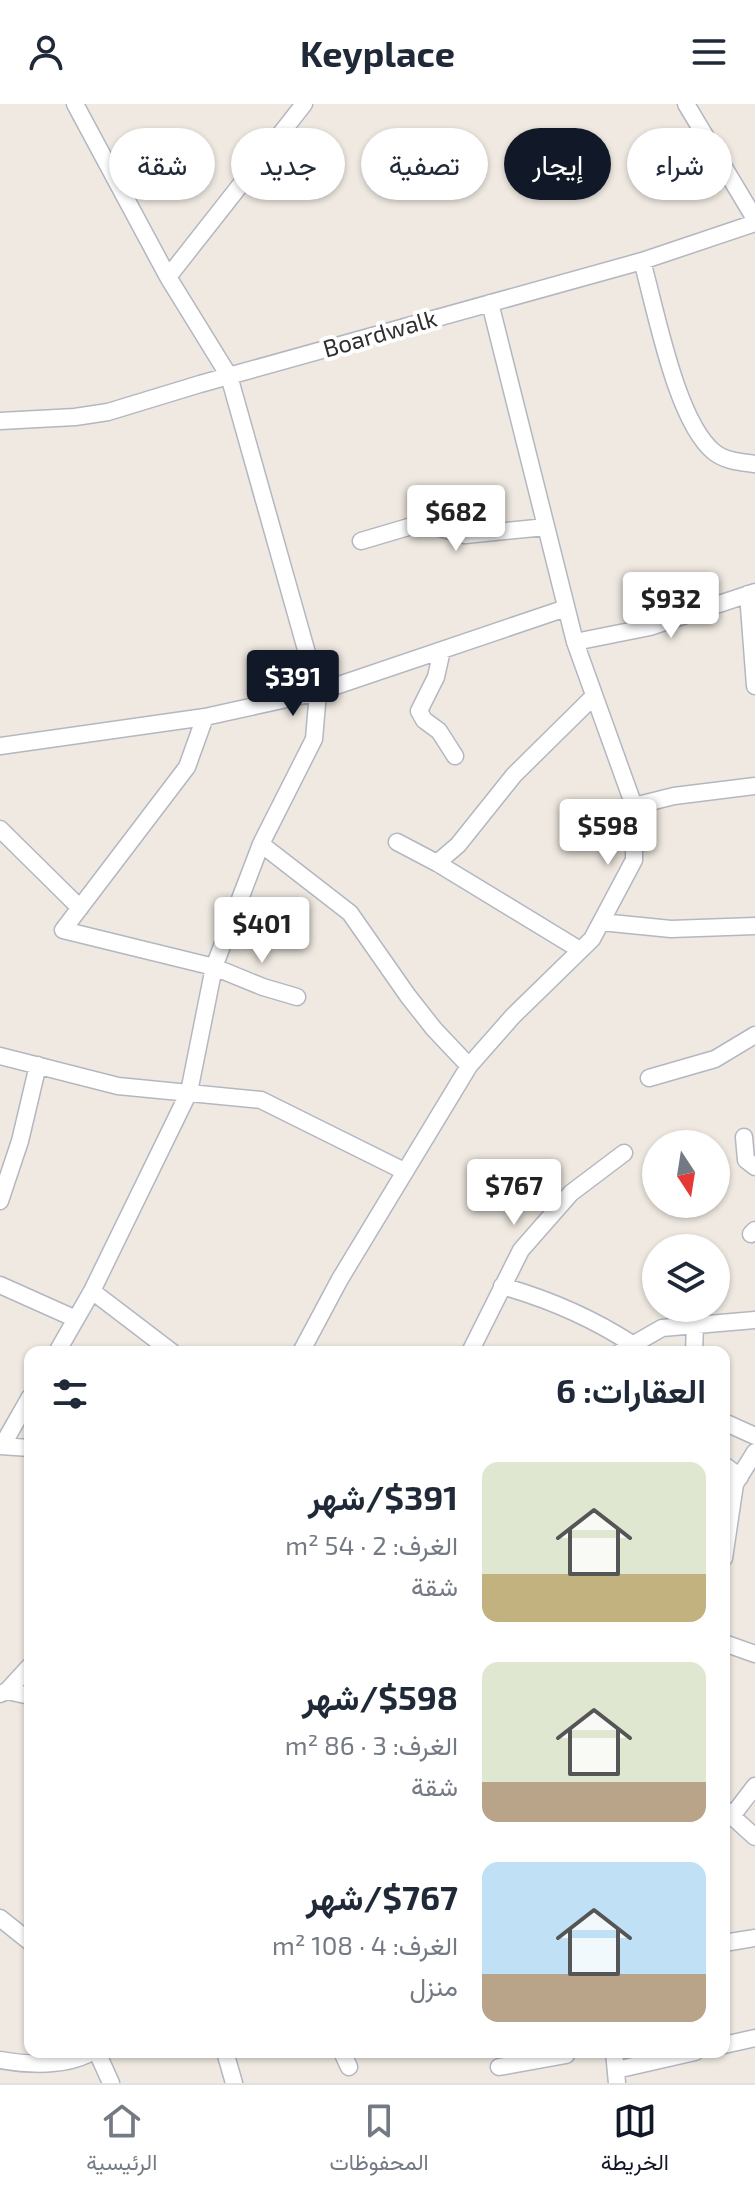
<!DOCTYPE html>
<html lang="ar">
<head>
<meta charset="utf-8">
<style>
  :root { --surface:#fff; --page:#f6f6f7; --text:#1f2937; --muted:#747a83; --line:#e0e1e3; --accent:#111827 }
  body { margin:0; font-family:"Exo 2",Vazirmatn,sans-serif; background:var(--page); color:var(--text); direction:rtl; height:100vh; display:flex; flex-direction:column; font-size:30px; white-space:nowrap }
  * { box-sizing:border-box; margin:0 }
  p { font-size:26px; color:var(--muted) }
  .icon { flex:none; width:44px; height:44px; fill:none; stroke:currentColor; stroke-width:2; stroke-linecap:round; stroke-linejoin:round }
  .map { position:relative; flex:1; overflow:hidden; direction:ltr }
  .panel { position:absolute; left:24px; top:1242px; width:706px; height:712px; display:flex; flex-direction:column; background:var(--surface); border-radius:16px; box-shadow:0 2px 6px #0004; direction:rtl }
  .panel>* { flex:none }
  .guide { position:absolute; left:24px; top:24px; width:708px; height:72px; direction:rtl; display:flex; gap:16px }
  .needle { width:52px; rotate:168deg }
  .controls { position:absolute; left:642px; top:1026px; display:grid; gap:16px }
  .controls a { display:grid; place-items:center; width:88px; height:88px; border-radius:50%; background:var(--surface); box-shadow:0 2px 6px #0004; font-size:40px }
  .price { position:absolute; translate:-50% -68px; padding:0 18px; border-radius:8px; background:#fff; color:#222; font-size:26px; line-height:52px; filter:drop-shadow(0 2px 4px #0008) }
  .price::after { content:''; position:absolute; left:50%; top:48px; width:24px; height:18px; margin-left:-12px; background:inherit; clip-path:polygon(0 0,100% 0,50% 100%) }
  .price.current { background:var(--accent); color:#fff }
  ul { padding:0; list-style:none }
  li { display:flex; align-items:center; gap:24px; height:200px; padding:0 24px }
  li span { display:grid; place-items:center; flex:none; width:224px; height:160px; border-radius:16px; color:#555 }
  li>.icon { margin-inline-start:auto }
  span .icon { width:96px; height:96px; fill:#fffc; stroke-width:1 }
  li b { font-size:34px }
  h2 { display:flex; justify-content:space-between; align-items:center; height:96px; padding:0 24px; font-size:34px }
  .pill { padding:0 28px; border-radius:36px; background:var(--surface); box-shadow:0 2px 6px #0004; font-size:28px; line-height:72px }
  .pill.current { background:var(--accent); color:#fff }
  header { display:flex; justify-content:space-between; align-items:center; height:104px; padding:0 24px; background:var(--surface); font-size:36px; font-weight:700 }
  .tabs { display:flex; justify-content:space-around; align-items:center; height:112px; border-top:2px solid var(--line); background:var(--surface); font-size:22px; color:var(--muted) }
  .tabs a { display:grid; justify-items:center; gap:4px }
  .tabs .current { color:var(--accent) }
  .map>svg:first-child { display:block }
  .lines { fill:none; stroke-linecap:round; stroke-linejoin:round }
  .minor-casing { stroke:#b4b7c1; stroke-width:19 }
  .minor { stroke:#fff; stroke-width:16 }
  .labels { text-anchor:middle; stroke-width:8; stroke-linejoin:round; paint-order:stroke }
  .street-label { font-size:24px; fill:#2e2e2e; stroke:#fff }
</style>
</head>
<body>
<header><svg class="icon" aria-label="menu" viewBox="0 0 24 24"><path d="M4 6h16M4 12h16M4 18h16"/></svg>Keyplace<svg class="icon" aria-label="person" viewBox="0 0 24 24"><circle cx="12" cy="8" r="4"/><path d="M4 21q1-7 8-7t8 7"/></svg></header>
<div class="map">
<svg width="755" height="1979" viewBox="0 0 755 1979">
  <rect width="100%" height="100%" fill="#efe9e1"/>
  <g class="lines">
    <defs>
      <path id="minor" d="M686 0 755 115
        M642 157C656 206 676 317 714 348 725 357 741 358 755 360
        M168 173 304 0
        M0 317 75 313 108 308 200 280 642 157 755 119
        M361 437 422 419 465 431 546 423
        M748 490 755 582
        M575 538 650 523 755 488
        M442 546 436 573 419 607 424 616 439 627 455 652
        M205 613 187 663 63 826 214 863 263 883 297 893
        M0 642 205 613 318 588 566 504
        M634 702 674 692 755 682
        M0 725 80 804
        M397 738 437 759 580 846
        M261 740 350 809 408 892 434 925 469 962
        M437 759 458 741 514 671 594 592
        M601 818 671 825 755 822
        M0 952 118 982 261 996 404 1067
        M649 974 715 955 755 931
        M744 1033 746 1056 755 1063
        M0 1097 20 1037 38 961
        M751 1130 755 1126
        M0 1181 76 1215
        M502 1182C548 1195 592 1214 632 1240
        M92 1187 172 1248
        M57 1248 92 1187 189 988 214 863 261 740 314 635 318 588 229 272 168 173 75 0
        M301 1248 340 1175 469 962 513 912 592 835 634 756V702L575 538 490 199
        M470 1248 521 1146 571 1089 624 1049
        M620 1248 662 1224 755 1216
        M694 1248 695 1222
        M724 1318 755 1332
        M0 1342 30 1344
        M2 1342 30 1293
        M724 1361 740 1373
        M724 1454 735 1380 755 1348
        M724 1539 755 1550
        M7 1587 30 1592
        M0 1590 7 1587 30 1562
        M724 1705 755 1733
        M732 1712 755 1682
        M0 1814 30 1838
        M724 1839 755 1834
        M724 1941 755 1934
        M97 1948 111 1979
        M225 1948 234 1979
        M342 1948 349 1963
        M614 1948 617 1979
        M0 1956C29 1961 65 1963 92 1948
        M499 1963 566 1951
        M616 1966 695 1948"/>
    </defs>
    <use href="#minor" class="minor-casing"/>
    <use href="#minor" class="minor"/>
  </g>
  <g class="labels">
    <g class="street-label">
      <text transform="translate(380 230) rotate(-16)" y="8">Boardwalk</text>
    </g>
  </g>
</svg>
<div class="controls">
<a><svg class="needle" viewBox="-14 -14 28 28"><path d="M0-13l5 13h-10z" fill="#e53935"/><path d="M0 13l5-13h-10z" fill="#747a83"/></svg></a>
<a><svg class="icon" aria-label="layers" viewBox="0 0 24 24"><path d="M12 4l9 5-9 5-9-5zM3 14l9 5 9-5"/></svg></a>
</div>
<b class="price" style="left:456px;top:449px">$682</b>
<b class="price" style="left:671px;top:536px">$932</b>
<b class="price current" style="left:293px;top:614px">$391</b>
<b class="price" style="left:608px;top:763px">$598</b>
<b class="price" style="left:262px;top:861px">$401</b>
<b class="price" style="left:514px;top:1123px">$767</b>
<div class="guide">
<a class="pill">شراء</a>
<a class="pill current">إيجار</a>
<a class="pill">تصفية</a>
<a class="pill">جديد</a>
<a class="pill">شقة</a>
</div>
<section class="panel">
<h2>العقارات: 6<svg class="icon" aria-label="filters" viewBox="0 0 24 24"><path d="M4 7h16M4 17h16"/><circle cx="9" cy="7" r="2"/><circle cx="15" cy="17" r="2"/></svg></h2>
<ul>
<li><span style="background:linear-gradient(#dfe7d0 70%,#c2b280 0)"><svg class="icon" aria-label="home" viewBox="0 0 24 24"><path d="M3 11l9-7 9 7M6 9v11h12V9"/></svg></span><div><b>$391/شهر</b><p>الغرف: 2 · 54 m²</p><p>شقة</p></div></li>
<li><span style="background:linear-gradient(#dfe7d0 75%,#b9a48a 0)"><svg class="icon" aria-label="home" viewBox="0 0 24 24"><path d="M3 11l9-7 9 7M6 9v11h12V9"/></svg></span><div><b>$598/شهر</b><p>الغرف: 3 · 86 m²</p><p>شقة</p></div></li>
<li><span style="background:linear-gradient(#bfe0f5 70%,#b9a48a 0)"><svg class="icon" aria-label="home" viewBox="0 0 24 24"><path d="M3 11l9-7 9 7M6 9v11h12V9"/></svg></span><div><b>$767/شهر</b><p>الغرف: 4 · 108 m²</p><p>منزل</p></div></li>
</ul>
</section>
</div>
<nav class="tabs">
<a class="current"><svg class="icon" aria-label="map" viewBox="0 0 24 24"><path d="M3 6l6-2 6 2 6-2v14l-6 2-6-2-6 2zM9 4v14M15 6v14"/></svg>الخريطة</a>
<a><svg class="icon" aria-label="saved" viewBox="0 0 24 24"><path d="M7 4h10v16l-5-4-5 4z"/></svg>المحفوظات</a>
<a><svg class="icon" aria-label="home" viewBox="0 0 24 24"><path d="M3 11l9-7 9 7M6 9v11h12V9"/></svg>الرئيسية</a>
</nav>
</body>
</html>
